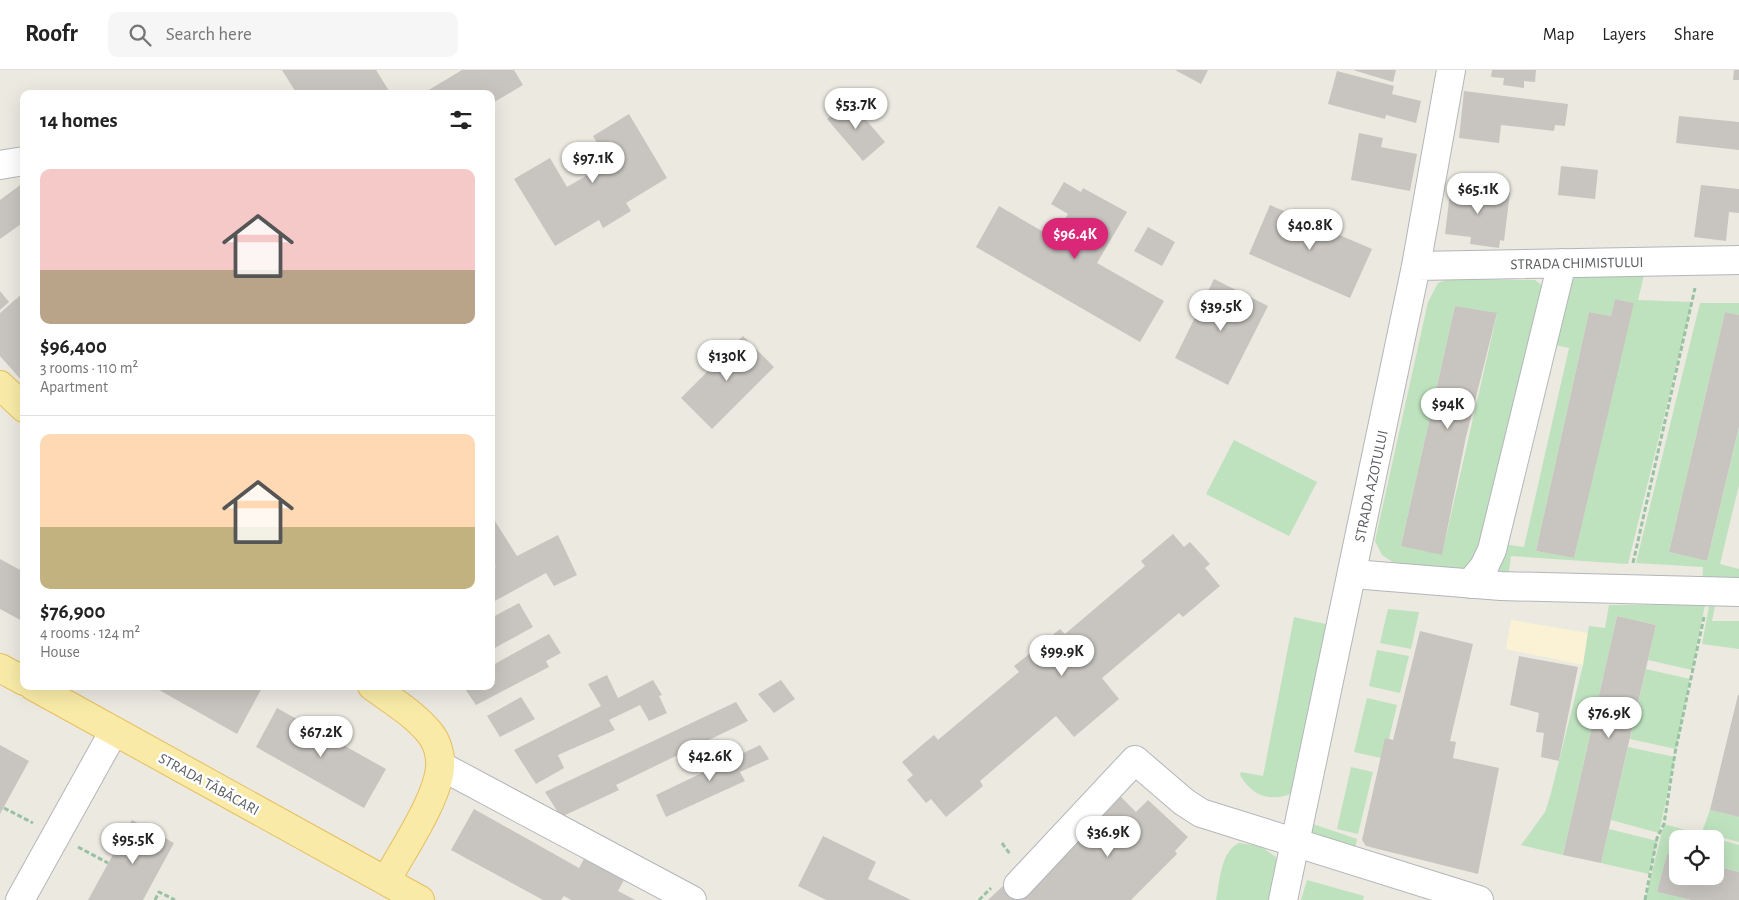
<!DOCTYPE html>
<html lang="en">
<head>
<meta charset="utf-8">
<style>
  :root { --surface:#fff; --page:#f6f6f6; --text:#222; --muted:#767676; --line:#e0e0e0; --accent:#db2777 }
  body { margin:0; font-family:"Alegreya Sans",sans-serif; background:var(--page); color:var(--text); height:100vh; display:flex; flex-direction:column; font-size:19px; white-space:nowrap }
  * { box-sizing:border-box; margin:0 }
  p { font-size:16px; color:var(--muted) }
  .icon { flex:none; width:28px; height:28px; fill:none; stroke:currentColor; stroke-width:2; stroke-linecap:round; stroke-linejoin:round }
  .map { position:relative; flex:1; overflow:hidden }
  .sheet { position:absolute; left:20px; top:20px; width:475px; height:600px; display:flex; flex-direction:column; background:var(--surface); border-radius:10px; box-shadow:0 5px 20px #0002 }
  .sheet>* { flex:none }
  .tools { position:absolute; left:1669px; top:760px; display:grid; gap:10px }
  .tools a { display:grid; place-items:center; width:55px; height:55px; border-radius:10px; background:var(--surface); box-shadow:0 5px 20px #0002; font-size:25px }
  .price { position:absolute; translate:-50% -42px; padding:0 11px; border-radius:18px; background:#fff; color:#222; font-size:16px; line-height:32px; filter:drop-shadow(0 1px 2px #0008) }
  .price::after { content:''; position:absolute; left:50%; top:30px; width:15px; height:11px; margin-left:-8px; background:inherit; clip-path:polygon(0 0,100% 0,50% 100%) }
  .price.selected { background:var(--accent); color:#fff }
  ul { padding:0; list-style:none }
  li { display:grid; align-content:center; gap:10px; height:265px; padding:0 20px }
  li+li { border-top:1px solid var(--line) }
  li span { display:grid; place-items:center; height:155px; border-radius:10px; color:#555 }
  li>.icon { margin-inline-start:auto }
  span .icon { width:90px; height:90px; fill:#fffc; stroke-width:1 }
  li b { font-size:21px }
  h2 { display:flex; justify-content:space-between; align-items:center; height:60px; padding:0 20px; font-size:21px }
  header { display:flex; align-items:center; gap:30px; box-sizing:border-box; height:70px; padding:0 25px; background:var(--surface); border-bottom:1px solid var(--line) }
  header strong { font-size:24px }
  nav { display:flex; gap:28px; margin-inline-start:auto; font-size:18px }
  .search { width:350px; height:45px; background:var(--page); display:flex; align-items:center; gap:12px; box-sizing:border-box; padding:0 18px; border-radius:10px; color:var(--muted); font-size:19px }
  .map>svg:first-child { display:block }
  .commercial { fill:#fbf2d5 }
  .green { fill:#bee2be; fill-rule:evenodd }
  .building { fill:#c8c5c0 }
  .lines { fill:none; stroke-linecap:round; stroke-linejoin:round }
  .minor-casing { stroke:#b3b6ba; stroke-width:30 }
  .major-casing { stroke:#e7bf5d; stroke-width:30 }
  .path { stroke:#98c2a3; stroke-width:3; stroke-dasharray:5 2.5; stroke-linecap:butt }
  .minor { stroke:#fff; stroke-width:28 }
  .major { stroke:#f9eba7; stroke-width:28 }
  .labels { text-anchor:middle; stroke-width:5; stroke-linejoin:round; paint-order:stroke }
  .street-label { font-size:15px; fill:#595c60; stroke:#fff }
</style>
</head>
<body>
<header>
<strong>Roofr</strong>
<div class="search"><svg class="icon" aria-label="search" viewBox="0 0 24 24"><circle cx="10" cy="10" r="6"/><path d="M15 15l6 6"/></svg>Search here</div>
<nav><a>Map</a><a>Layers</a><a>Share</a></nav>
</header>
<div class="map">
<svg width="1739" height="830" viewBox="0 0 1739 830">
  <rect width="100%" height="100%" fill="#ebe9e0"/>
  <path class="commercial" d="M1511 550 1588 563 1583 595 1506 579Z"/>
  <path class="green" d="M1582 204 1644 205 1638 230 1692 232 1628 494 1511 486 1508 508 1491 501 1503 474 1524 477 1569 278 1550 274 1572 208ZM1615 229 1633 233 1574 488 1536 481 1589 242 1611 246Z
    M1449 209 1535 210 1544 217 1484 482 1469 501 1397 495 1382 485 1375 471 1428 232 1438 213ZM1455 236 1497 244 1444 475 1401 476Z
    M1700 233H1739V245L1725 242 1669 482 1707 491 1739 358V415L1720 494 1739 499V515L1702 516 1703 497 1636 493Z
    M1234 370 1317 412 1289 466 1206 424Z
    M1710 531H1716L1712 551H1739V579L1702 574Z
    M1609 535H1705L1692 600 1648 590 1656 555 1617 546 1563 785 1521 775 1545 742 1550 727 1583 595 1589 556 1605 558Z
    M1388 539 1419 542 1411 579 1380 573Z
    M1294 547 1330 555 1295 722C1273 733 1252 727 1240 705L1241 702 1263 706Z
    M1377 580 1409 586 1400 623 1369 616Z
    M1646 599 1690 609 1676 679 1630 669Z
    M1367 628 1397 635 1389 669 1381 688 1354 682Z
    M1628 677 1675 687 1659 763 1611 750Z
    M1351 697 1373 702 1358 764 1337 759Z
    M1710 740 1739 747V772L1702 762Z
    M1310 753 1357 769 1354 784 1317 775 1309 760Z
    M1664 754 1739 775V802L1715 796V769H1678L1677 786 1667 784 1657 822 1690 830H1645Z
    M1609 759 1657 771 1649 804 1601 793Z
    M1239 773 1260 776 1276 787 1278 796 1270 830H1216C1220 812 1220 782 1239 773Z
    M1307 810 1364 826 1363 830H1301Z"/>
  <path class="building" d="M282 0H376L391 24H297Z
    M462 0H514L523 15 491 34V24H422Z
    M1175 0H1208L1201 14Z
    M1353 0H1396L1393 12Z
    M1492 0H1536L1535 12 1524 11V18L1503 15 1504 8 1491 7Z
    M1734 0H1739V10H1733Z
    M1337 1 1394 16 1392 24 1421 31 1416 53 1386 45 1385 49 1328 34Z
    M1464 21 1568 34 1565 56 1555 55 1554 61 1501 55 1499 73 1459 68Z
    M849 30 885 72 863 91 827 49Z
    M629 44 667 108 626 133 631 141 603 158 599 150 555 176 514 109 550 88 567 117 608 93 593 66Z
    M1679 46 1739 52V80L1676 73Z
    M1359 63 1383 68 1381 77 1417 84 1410 121 1351 110Z
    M1561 96 1598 100 1595 129 1558 125Z
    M1064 112 1081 122 1083 118 1127 142 1097 193 1164 231 1140 272 976 177 999 136 1054 168 1068 144 1051 134Z
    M23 113 24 152 0 169V130Z
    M1451 114 1510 122 1504 171 1500 170 1499 178 1470 174 1471 167 1445 164Z
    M1701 115 1739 119V143L1729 142 1726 171 1694 167Z
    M1270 135 1372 179 1350 228 1249 184Z
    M1148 157 1175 172 1162 196 1134 181Z
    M1214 209 1268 236 1228 315 1175 288Z
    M0 221 9 232 0 240Z
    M24 222V251L21 253 24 256V313L0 286V243Z
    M1615 229 1634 233 1574 488 1536 481 1589 242 1611 246Z
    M1455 236 1497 243 1466 367 1442 485 1401 476Z
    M1725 242 1739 245V357L1707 491 1669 482Z
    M743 266 774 297 712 359 681 328Z
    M493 448 517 486 558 465 577 505 554 516 546 503 491 533V499L496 497 491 489V449Z
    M1173 464 1184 477 1190 472 1210 494 1205 498 1220 516 1183 547 1179 543 1102 608 1119 629 1074 667 1056 646 980 711 983 716 946 747 931 729 926 733 907 710 913 705 902 692 934 665 938 670 1019 602 1014 596 1060 559 1065 564 1145 496 1141 491Z
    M0 489 24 502V552L0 539Z
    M519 533 533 557 491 580V548Z
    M1617 546 1656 555 1601 793 1563 785Z
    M1420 561 1473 574 1450 671 1456 672 1453 688 1499 698 1478 804 1366 776 1362 770 1385 668 1393 670Z
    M549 564 561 583 546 591 549 597 476 635 463 616H491V596Z
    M1519 586 1578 597 1559 691 1541 687 1544 663 1536 662 1539 643 1510 635Z
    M607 605 618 628 653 610 662 625 659 626 667 643 649 651 640 635 609 650 615 660 558 685 564 698 536 714 514 680 601 636 588 614Z
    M781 610 795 629 774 643 758 624Z
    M152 616H263L237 664Z
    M1738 625H1739V747L1710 740Z
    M521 627 535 649 500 667 487 646Z
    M736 632 748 651 616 715 619 720 561 747 545 722Z
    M277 638 386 699 364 738 256 677Z
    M0 675 29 691 0 744Z
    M760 675 769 689 740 702 745 711 666 747 656 725Z
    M1119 725 1136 742 1148 730 1188 767 1175 781 1177 784 1131 830H988L1003 816 1015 828Z
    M474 739 579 798 585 787 625 808 618 821 635 830H571L564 826 561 830H543L451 780Z
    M132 750 174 773 143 830H88Z
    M823 766 876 792 868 809 911 830H826L798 816Z
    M1667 784 1678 786V806H1715V796L1739 802V830H1691L1657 822Z"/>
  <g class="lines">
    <defs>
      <path id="minor" d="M0 95 24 91
        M1416 196 1739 190
        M1353 504 1501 516 1739 522
        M1470 514 1484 497 1492 480 1562 193
        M441 696 692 830
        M1018 815 1135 690 1184 732 1201 743 1479 830
        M20 830 114 661
        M1283 830 1416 196 1451 0"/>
      <path id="major" d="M0 315 24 338
        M0 598 24 611
        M33 616 420 830
        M372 616C391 630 413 643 429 662 437 671 441 685 440 697 438 729 402 781 386 811"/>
    </defs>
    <use href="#minor" class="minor-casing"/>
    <use href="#major" class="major-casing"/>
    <path class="path" d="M1633 493 1695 218
      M4 738 33 753
      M1002 773 1010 784
      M78 777 108 793
      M155 830 159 822 175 830
      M979 830 991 818
      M1645 830 1657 768 1664 754 1675 683 1704 547"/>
    <use href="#minor" class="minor"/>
    <use href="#major" class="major"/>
  </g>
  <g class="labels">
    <g class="street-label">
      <text transform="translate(1577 193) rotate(-1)" y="5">STRADA CHIMISTULUI</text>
      <text transform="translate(1371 416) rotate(-78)" y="5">STRADA AZOTULUI</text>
      <text transform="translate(209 714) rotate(29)" y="5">STRADA TĂBĂCARI</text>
    </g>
  </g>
</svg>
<div class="tools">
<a><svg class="icon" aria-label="locate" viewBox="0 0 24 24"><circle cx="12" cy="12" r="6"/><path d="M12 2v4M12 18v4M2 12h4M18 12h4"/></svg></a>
</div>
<b class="price" style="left:856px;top:60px">$53.7K</b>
<b class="price" style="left:593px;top:114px">$97.1K</b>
<b class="price" style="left:1478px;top:145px">$65.1K</b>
<b class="price" style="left:1310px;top:181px">$40.8K</b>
<b class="price selected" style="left:1075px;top:190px">$96.4K</b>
<b class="price" style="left:1221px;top:262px">$39.5K</b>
<b class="price" style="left:727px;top:312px">$130K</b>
<b class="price" style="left:1448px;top:360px">$94K</b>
<b class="price" style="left:1062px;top:607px">$99.9K</b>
<b class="price" style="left:1609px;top:669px">$76.9K</b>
<b class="price" style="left:321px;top:688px">$67.2K</b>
<b class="price" style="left:710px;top:712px">$42.6K</b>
<b class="price" style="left:1108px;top:788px">$36.9K</b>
<b class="price" style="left:133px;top:795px">$95.5K</b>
<section class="sheet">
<h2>14 homes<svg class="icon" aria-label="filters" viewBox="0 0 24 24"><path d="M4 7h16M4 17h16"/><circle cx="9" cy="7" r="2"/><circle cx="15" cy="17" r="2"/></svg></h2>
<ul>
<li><span style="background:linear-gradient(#f6c9c9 65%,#b9a48a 0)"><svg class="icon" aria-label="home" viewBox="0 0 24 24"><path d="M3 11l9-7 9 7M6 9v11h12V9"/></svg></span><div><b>$96,400</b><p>3 rooms · 110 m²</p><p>Apartment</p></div></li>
<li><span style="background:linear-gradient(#ffd9b3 60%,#c2b280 0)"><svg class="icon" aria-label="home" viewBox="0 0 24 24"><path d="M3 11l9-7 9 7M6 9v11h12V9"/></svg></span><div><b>$76,900</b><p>4 rooms · 124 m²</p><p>House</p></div></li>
</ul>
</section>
</div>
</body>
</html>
